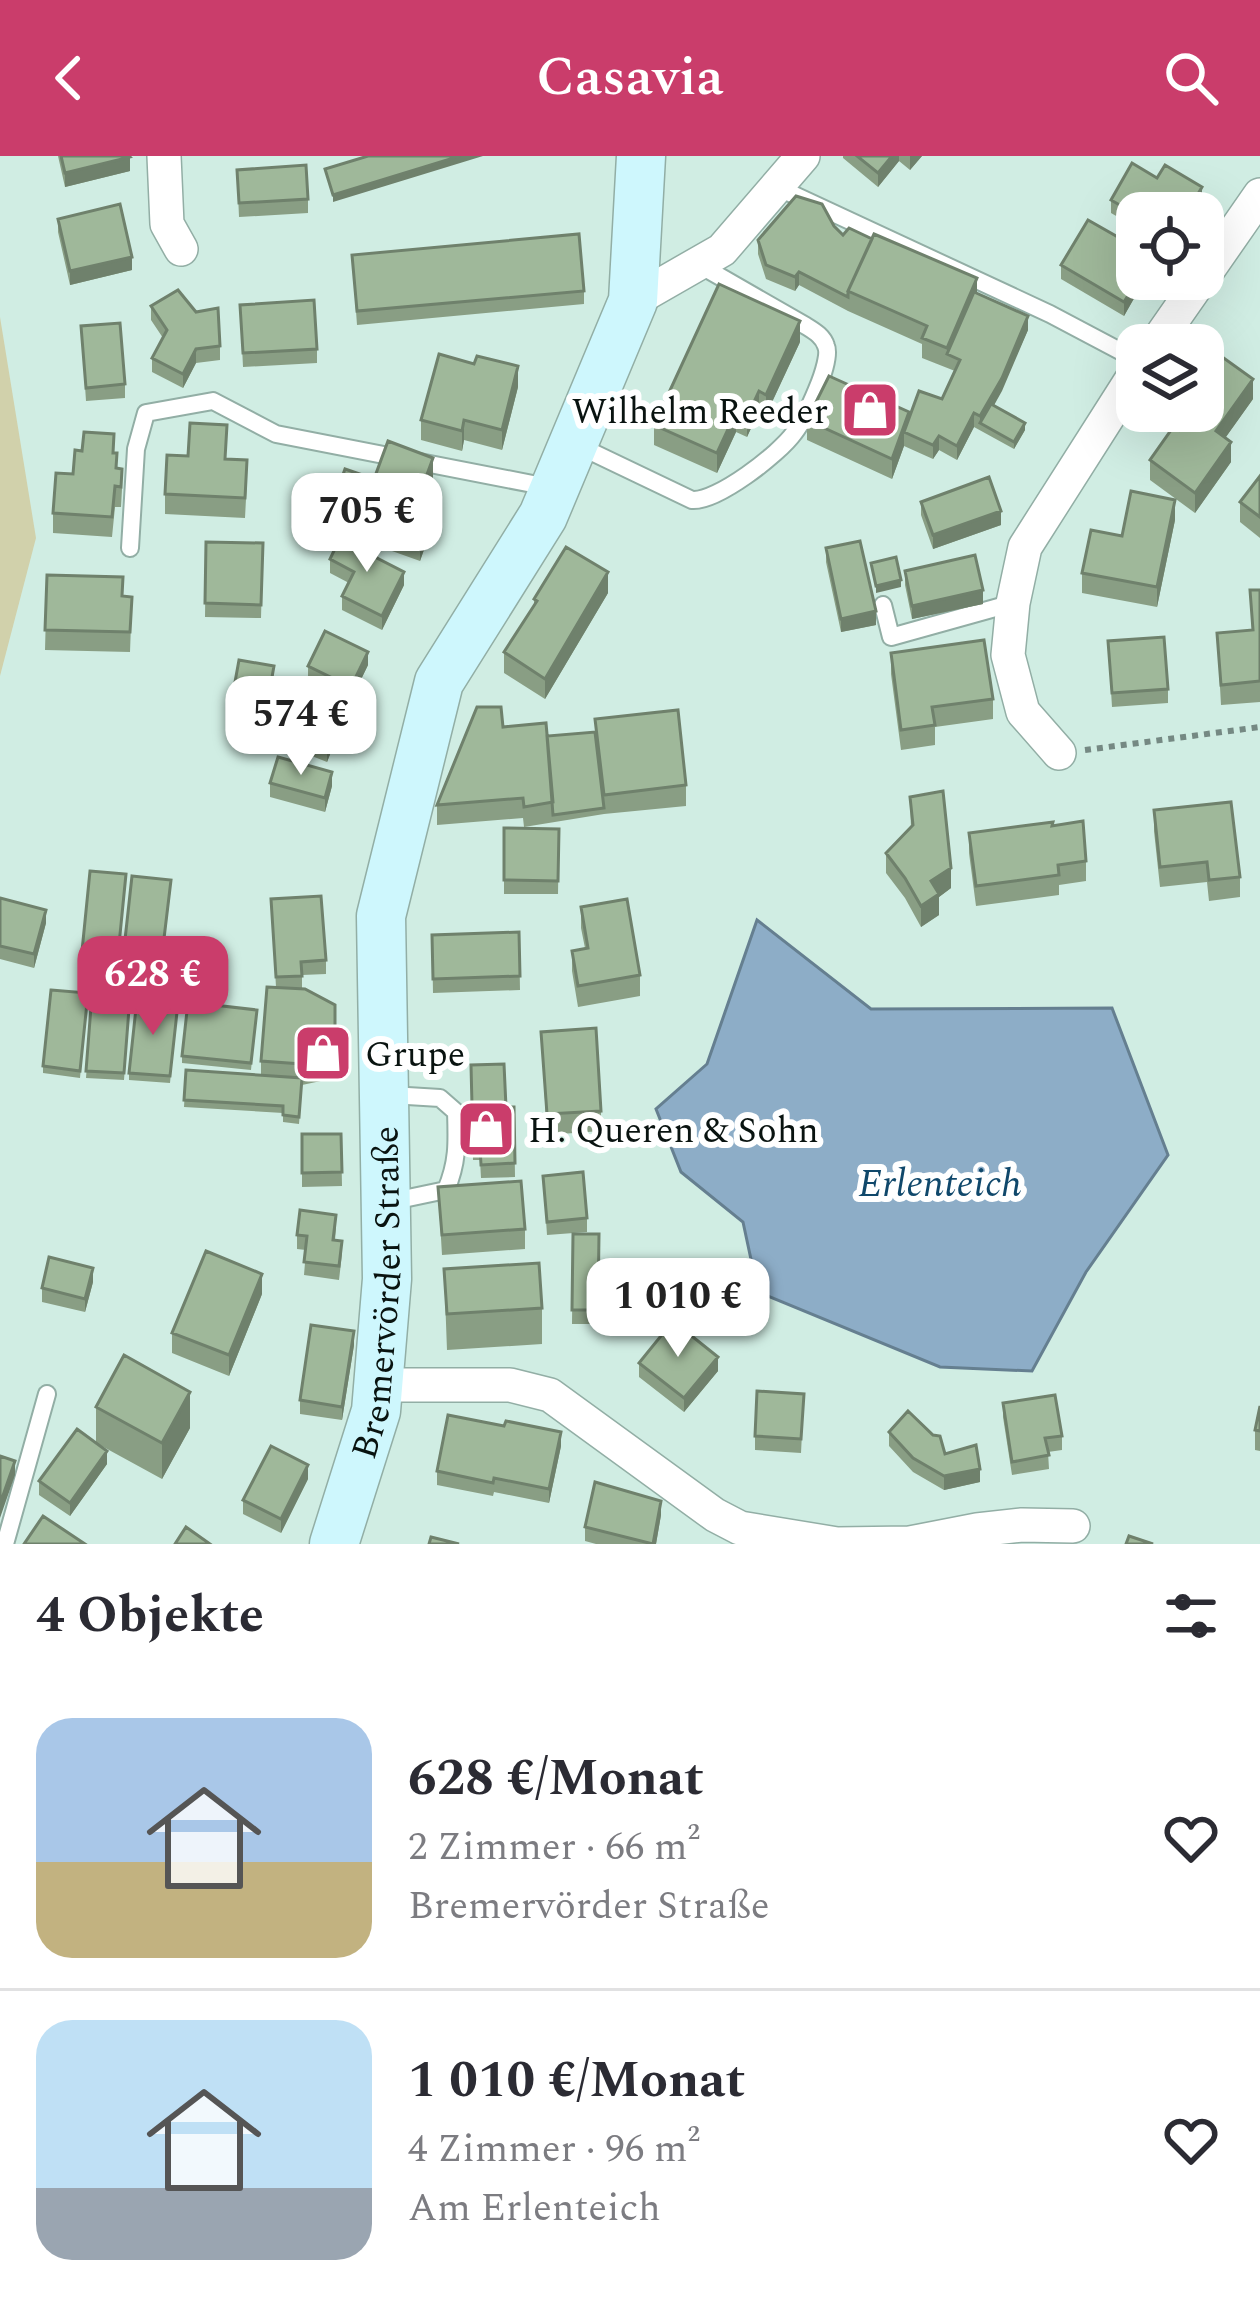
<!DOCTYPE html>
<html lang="de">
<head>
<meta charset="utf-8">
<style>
  :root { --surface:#fff; --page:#f2f2f3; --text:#2b2b33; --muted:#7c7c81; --line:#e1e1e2; --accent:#ca3d6b }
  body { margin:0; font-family:Spectral,serif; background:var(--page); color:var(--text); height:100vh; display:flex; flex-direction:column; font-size:45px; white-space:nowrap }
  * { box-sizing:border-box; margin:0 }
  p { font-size:39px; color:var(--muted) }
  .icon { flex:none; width:66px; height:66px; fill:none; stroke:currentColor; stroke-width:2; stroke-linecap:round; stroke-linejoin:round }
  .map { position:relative; height:1388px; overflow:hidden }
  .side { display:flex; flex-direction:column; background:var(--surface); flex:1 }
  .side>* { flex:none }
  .buttons { position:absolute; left:1116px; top:36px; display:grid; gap:24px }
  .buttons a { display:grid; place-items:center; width:108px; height:108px; border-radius:24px; background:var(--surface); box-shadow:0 12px 48px #0002; font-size:60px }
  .price { position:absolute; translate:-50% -102px; padding:0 27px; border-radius:24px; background:#fff; color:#222; font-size:39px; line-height:78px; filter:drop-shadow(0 3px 6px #0008) }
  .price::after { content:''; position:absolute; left:50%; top:72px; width:36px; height:27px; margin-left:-18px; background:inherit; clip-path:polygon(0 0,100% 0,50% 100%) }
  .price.on { background:var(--accent); color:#fff }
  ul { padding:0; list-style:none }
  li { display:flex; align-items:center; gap:36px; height:300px; padding:0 36px }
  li+li { border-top:3px solid var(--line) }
  li span { display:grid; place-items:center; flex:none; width:336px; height:240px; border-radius:36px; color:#555 }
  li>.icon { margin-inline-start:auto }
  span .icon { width:144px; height:144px; fill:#fffc; stroke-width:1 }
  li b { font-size:51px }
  h2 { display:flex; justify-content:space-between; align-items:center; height:144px; padding:0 36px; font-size:51px }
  header { display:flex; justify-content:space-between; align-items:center; height:156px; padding:0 36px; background:var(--accent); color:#fff; font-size:54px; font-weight:600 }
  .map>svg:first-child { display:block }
  .green { fill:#d1d1ab }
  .water { fill:#8dadc7; stroke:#657f90; stroke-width:3 }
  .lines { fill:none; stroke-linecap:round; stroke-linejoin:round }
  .service-casing { stroke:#92aea5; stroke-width:20 }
  .minor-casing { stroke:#92aea5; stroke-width:36 }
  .secondary-casing { stroke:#92aea5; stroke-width:51 }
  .path { stroke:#758983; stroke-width:6; stroke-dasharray:6 6; stroke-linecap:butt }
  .service { stroke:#fff; stroke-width:16 }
  .minor { stroke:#fff; stroke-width:33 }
  .secondary { stroke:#cef7fd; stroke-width:48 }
  .wall { fill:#899e84 }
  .shaded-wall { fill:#6f816c }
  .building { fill:#9fb89a; stroke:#6f816c; stroke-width:3 }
  .labels { text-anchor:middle; stroke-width:12; stroke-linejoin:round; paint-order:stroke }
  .poi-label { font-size:36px; fill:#091310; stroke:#fff; text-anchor:start }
  .street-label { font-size:36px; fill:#091310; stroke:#fff }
  .water-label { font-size:39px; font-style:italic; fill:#10486b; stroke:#fff }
</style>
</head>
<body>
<header><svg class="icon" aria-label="back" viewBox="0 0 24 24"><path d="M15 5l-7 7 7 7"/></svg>Casavia<svg class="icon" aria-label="search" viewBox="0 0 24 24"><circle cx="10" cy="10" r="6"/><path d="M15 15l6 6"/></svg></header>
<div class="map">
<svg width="1260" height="1388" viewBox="0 0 1260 1388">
  <rect width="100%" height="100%" fill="#d0ede3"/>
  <path class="green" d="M0 161 36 382 0 520Z"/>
  <path class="water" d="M757 764 871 853 1112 852 1168 999 1086 1116 1032 1215 940 1211 758 1136 743 1066 681 1016 656 953 707 908Z"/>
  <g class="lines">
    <defs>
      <path id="service" d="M777 31 1050 158 1137 204
        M575 288 692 344C717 346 779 298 794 277 805 263 833 205 826 190 823 180 814 175 806 170L698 108
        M130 392 136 293 146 257 213 245 276 278 548 331
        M883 449 891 481 1013 447
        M389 1046 446 1034C458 1006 457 986 456 956L440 942 391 939
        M5 1388 47 1238"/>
      <path id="minor" d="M164 0 167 68 181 93
        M1203 121 1260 39
        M633 145 722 94 803 0
        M1155 189 1201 123
        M1059 597 1023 556 1008 499 1013 447 1025 391 1137 215
        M378 1229H510L550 1239 715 1359 740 1372 837 1388 910 1387 977 1374 1022 1369 1073 1370"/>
      <g id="secondary">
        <path id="s1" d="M334 1388 376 1255 387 1123 381 760 439 526 543 360 633 145 641 0"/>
      </g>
    </defs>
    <use href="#service" class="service-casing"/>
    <use href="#minor" class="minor-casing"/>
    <use href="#secondary" class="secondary-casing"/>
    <path class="path" d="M1085 594 1260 571"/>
    <use href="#service" class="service"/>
    <use href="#minor" class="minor"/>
    <use href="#secondary" class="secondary"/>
  </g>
  <path class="wall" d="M58 0H129L130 15 65 31Z
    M843 0H922L910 14 899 5 878 31 843 2Z
    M237 14 308 43V57L239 61Z
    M1157 22 1202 45 1137 57V72L1111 57V44Z
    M58 63 132 114 70 129 58 76Z
    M834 70 843 79 977 138 1028 174 994 249 1025 274 1014 293 974 271 957 304 939 294 933 303 904 290 892 323 807 284V264L909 262 942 243 955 215 922 202V188L848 155 799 129 795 135 766 123 758 98V84Z
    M352 99 584 135V148L357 169Z
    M1061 109 1137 123H1145L1124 160 1061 123Z
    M240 149 317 193V207L243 211Z
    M151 150 220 190V204L196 207 183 232 152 216V202L163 182 151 164Z
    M81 170 125 228V242L86 245Z
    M800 186 766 259 759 255 747 281 736 276 717 317 654 289V269Z
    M518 231 502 294 464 284 462 295 421 284V264Z
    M1253 243 1225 282 1231 306 1195 357 1150 324V304L1185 265 1171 255H1203Z
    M114 297 122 333 121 351H115L112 381 53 377V357L73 318Z
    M226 303 247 324 245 362 165 358V338Z
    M1260 320V382L1240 366V346Z
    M433 322 424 345 433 368 420 405 364 385 404 429 382 474 342 454V440L349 427 330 417V403L354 389 358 382 331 373V353L374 323Z
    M921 346 1001 369 933 393 921 359Z
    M1175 364 1157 451 1082 437V417Z
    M206 386 263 387 261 462 205 461Z
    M826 392 876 469 841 476 826 406Z
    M905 415 983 448 912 463 905 429Z
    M47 419 123 440 132 441 130 496 45 494Z
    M1250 434H1260V546L1221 549 1217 477 1252 475Z
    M608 437 545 543 504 517V496L534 449V443Z
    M1108 485 1168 533V547L1112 551Z
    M891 497 993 543V563L935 571V589L901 594 891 518Z
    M368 509 351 544 308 523V510Z
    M274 517 270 539 235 533V526Z
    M335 563 338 578 327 606 279 587V573Z
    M595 563 686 629V650L604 658 524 671 523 662 437 669V649L503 571 547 580 595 576Z
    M270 627 332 630 325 656 270 641Z
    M910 641 951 732 939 741V759L921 771 905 742 886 717V697L911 672Z
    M1154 654 1240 721V741L1209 745 1207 726 1160 731 1154 675Z
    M1053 670 1086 705V725L1059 729V739L976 750 969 697V677Z
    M504 672 559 673 558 738H504Z
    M126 725 116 826 80 822V815Z
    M171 731 159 831 121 827V820Z
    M0 742 46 767 34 812 0 803Z
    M271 743 326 804V818L302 819V833L335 849V922L302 929 299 968 283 966V957L184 951 186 914 261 919V905L276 831Z
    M581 751 640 819V840L578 851 572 815V795L585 792 581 772Z
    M519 776 520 834 433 837 432 779Z
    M88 837 80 922 43 917V910Z
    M92 838 130 840 124 924 86 922Z
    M178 847 170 927 129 924V917Z
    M257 854 251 914 182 907V900Z
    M541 876 601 955V975L547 979Z
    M471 909 506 951H514L515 1021 481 1022 480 1004H473Z
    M302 978H341L342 1030 302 1031Z
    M543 1020 587 1062V1076L547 1079Z
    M438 1031 525 1073V1093L442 1099Z
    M336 1072 335 1084 342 1098 339 1124 304 1119 306 1094 297 1093V1079Z
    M573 1078H599L598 1168H572Z
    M444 1113 542 1152V1188L447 1194Z
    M93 1126 85 1156 42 1146V1132Z
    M262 1138 229 1220 172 1197V1177Z
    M354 1189 342 1264 300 1258V1244Z
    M639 1207 718 1215 684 1256 639 1221Z
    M804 1238 801 1297 755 1294V1280Z
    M1003 1247 1062 1280V1294L1048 1296 1049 1313 1012 1319 1003 1261Z
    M1260 1250V1295L1255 1294V1274Z
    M96 1251 190 1272 162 1323 98 1288 107 1308 70 1360 39 1339V1325L96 1287Z
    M889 1276 980 1326 944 1334 913 1316 889 1290Z
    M561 1290 549 1347 494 1336 493 1340 437 1329V1315Z
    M308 1323 281 1377 243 1358V1344Z
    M661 1359 656 1388H596L585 1385V1371Z"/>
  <path class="shaded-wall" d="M460 0H483L333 46V39Z
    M892 0H899V5L878 31V17Z
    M910 0H922L910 14Z
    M130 1V15L65 31V17Z
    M1202 31V45L1195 57H1187Z
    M132 101V114L70 129V115Z
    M799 116V129L795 135V121Z
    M977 122V142L947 198V212V192Z
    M1138 123H1145L1124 160V146Z
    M1028 160V174L1002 235 983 269 980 267V260Z
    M800 165V186L766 259V239Z
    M196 193V207L183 232V218Z
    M518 210V231L502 294V274Z
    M1253 223V243L1216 295V275Z
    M759 235V255L747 281V261Z
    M736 256V276L717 317V297Z
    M909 256 908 278 904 276V290L892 323V303Z
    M974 257V271L957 304V290Z
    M464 264V284L462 295V275Z
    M1025 267V274L1014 293V286Z
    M939 280V294L933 303V289Z
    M1231 286V306L1195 357V337Z
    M433 302V322L418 363V343Z
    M1175 344V364L1157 451V431Z
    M433 348V368L420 405V385Z
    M1001 355V369L933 393V379Z
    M404 416V429L382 474V460Z
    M608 416V437L545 543V523Z
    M901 424V431L876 437V430Z
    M983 434V448L912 463V450Z
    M876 455V469L841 476V463Z
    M368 496V509L351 544V531Z
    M338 564V578L327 606V592Z
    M332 616V630L325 656V642Z
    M951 712V732L939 741V759L921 771V750L931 725Z
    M46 754V767L34 812V798Z
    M93 1112V1126L85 1156V1143Z
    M262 1118V1138L229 1220V1199Z
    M354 1175V1189L342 1264V1251Z
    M718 1201V1215L684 1256V1242Z
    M190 1236V1272L162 1323V1287Z
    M561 1276V1290L549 1347V1333Z
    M107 1295V1308L70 1360V1347Z
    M15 1305V1319L0 1362V1348Z
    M308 1309V1323L281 1377V1363Z
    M980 1313V1326L944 1334V1320Z
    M661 1345V1359L656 1388H653Z"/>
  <path class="building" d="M61 0H129L130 1 65 17Z
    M368 0H460L333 39 325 13Z
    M857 0H892L878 17Z
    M1132 7 1157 22 1165 9 1202 31 1187 57H1137V59L1111 44Z
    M306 9 308 43 239 47 237 14Z
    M796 40 822 48 834 70 843 79 849 72 872 83 848 135V141L799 116 795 121 766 109 758 84Z
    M120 48 132 101 70 115 58 63Z
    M1088 64 1137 92 1138 123 1124 146 1061 109Z
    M579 78 584 135 357 155 352 99Z
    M874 78 977 122 947 192 922 182 927 170 848 135Z
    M719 128 800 165 766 239 759 235 747 261 736 256 717 297 654 269Z
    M178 134 196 156 218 152 220 190 196 193 183 218 152 202 167 174 151 150Z
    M974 136 1028 160 1002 222 980 260 974 257 957 290 939 280 933 289 904 276 919 235 942 243 960 204 947 198Z
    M314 144 317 193 243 197 240 149Z
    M120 167 125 228 86 232 81 170Z
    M1193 180 1253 223 1216 275 1231 286 1195 337 1150 304 1174 270 1179 274 1193 255H1203V189H1186Z
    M439 198 474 208 477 200 518 210 502 274 464 264 462 275 421 264Z
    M829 220 909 256 892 303 807 264Z
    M991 248 1025 267 1014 286 980 267Z
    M190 267 227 269 225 303 247 304 245 342 165 338 167 299 188 300Z
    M84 276 114 278 113 297H117L116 312 122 313 121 331 115 330 112 361 53 357 56 317 73 318 75 294 82 295Z
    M388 285 433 302 418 343 433 348 420 385 331 353 345 313 374 323Z
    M1260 320V361L1240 346Z
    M989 321 1001 355 933 379 921 346Z
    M1131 335 1175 344 1157 431 1082 417 1091 374 1122 380Z
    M340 382 354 389 358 382 379 392 375 401 404 416 382 460 342 440 354 416 330 403Z
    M860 385 876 455 841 463 826 392Z
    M206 386 263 387 261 449 205 447Z
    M566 391 608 416 545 523 504 496 537 445 534 443Z
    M975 399 983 434 912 450 905 415Z
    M896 401 901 424 876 430 871 407Z
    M47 419 123 421 122 440 132 441 130 476 45 474Z
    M1250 434H1260V525L1221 529 1217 477 1253 474Z
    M325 475 368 496 351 531 308 510Z
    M1164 481 1168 533 1112 537 1108 485Z
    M984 484 993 543 932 551 935 569 901 574 891 497Z
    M239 504 274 510 270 532 235 526Z
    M294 534 335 550 330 561 338 564 327 592 279 573Z
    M477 551H501L503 571 546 567 553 646 524 651 523 642 437 649Z
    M678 554 686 629 604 639 595 563Z
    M595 576 604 652 553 659 547 580Z
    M278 601 332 616 325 642 270 627Z
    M943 635 951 712 931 725 939 738 921 750 905 722 886 697 913 669 910 641Z
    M1231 646 1240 721 1209 724 1207 706 1160 711 1154 654Z
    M1083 665 1086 705 1058 709 1059 719 976 730 969 677 1053 666 1052 670Z
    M504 672 559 673 558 725 504 724Z
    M90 715 126 718 116 819 80 815Z
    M132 720 171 724 159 824 121 820Z
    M321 740 326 804 301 806 302 820 276 821 271 743Z
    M0 742 46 754 34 798 0 790Z
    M627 743 640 819 578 830 572 795 588 792 581 751Z
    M519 776 520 820 433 823 432 779Z
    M267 831 305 833 335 849V902L302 908 261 905Z
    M51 834 88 837 80 915 43 910Z
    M92 838 130 840 124 917 86 915Z
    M137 843 178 847 170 920 129 917Z
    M188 846 257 854 251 907 182 900Z
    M596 872 601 955 547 958 541 876Z
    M504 908 506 951H514L515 1007 481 1009 480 990H473L471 909Z
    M186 914 302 922 299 961 283 959V950L184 944Z
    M302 978H341L342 1016 302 1017Z
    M583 1016 587 1062 547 1066 543 1020Z
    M521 1025 525 1073 442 1079 438 1031Z
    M300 1054 336 1059 333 1084 342 1085 339 1110 304 1106 307 1080 297 1079Z
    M573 1078H599L598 1154H572Z
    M206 1095 262 1118 229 1199 172 1177Z
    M49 1101 93 1112 85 1143 42 1132Z
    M539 1107 542 1152 447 1158 444 1113Z
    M673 1165 718 1201 684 1242 639 1207Z
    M311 1169 354 1175 342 1251 300 1244Z
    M124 1199 190 1236 162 1287 96 1251Z
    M757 1235 804 1238 801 1283 755 1280Z
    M1055 1239 1062 1280 1045 1282 1049 1299 1012 1306 1003 1247Z
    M1260 1250V1275L1255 1274Z
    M908 1255 933 1279 940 1280 945 1298 976 1289 980 1313 944 1320 913 1302 889 1276Z
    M448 1259 504 1270 506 1265 561 1276 549 1333 494 1322 493 1327 437 1315Z
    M77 1273 107 1295 70 1347 39 1325Z
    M271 1290 308 1309 281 1363 243 1344Z
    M0 1300 15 1305 0 1348Z
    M595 1326 661 1345 653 1388 585 1371Z
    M43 1360 85 1388H24Z
    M186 1371 210 1388H175Z
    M1129 1380 1153 1388H1126Z
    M431 1381 459 1388H429Z"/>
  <defs>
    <symbol id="shop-square" viewBox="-11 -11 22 22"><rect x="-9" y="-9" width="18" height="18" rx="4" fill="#ca3d6b" stroke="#fff"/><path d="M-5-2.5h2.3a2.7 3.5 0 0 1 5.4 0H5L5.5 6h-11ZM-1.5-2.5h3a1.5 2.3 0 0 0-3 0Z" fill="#fff"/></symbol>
  </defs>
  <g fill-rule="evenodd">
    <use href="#shop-square" x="837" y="221" width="66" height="66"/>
    <use href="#shop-square" x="290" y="864" width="66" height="66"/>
    <use href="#shop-square" x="453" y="940" width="66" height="66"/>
  </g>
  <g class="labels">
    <g class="poi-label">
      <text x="828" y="267" text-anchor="end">Wilhelm Reeder</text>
      <text x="365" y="910">Grupe</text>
      <text x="528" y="986">H. Queren &amp; Sohn</text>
    </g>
    <g class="street-label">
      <text dy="13" stroke="none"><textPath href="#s1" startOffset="258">Bremervörder Straße</textPath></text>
    </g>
    <g class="water-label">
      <text x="940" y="1040">Erlenteich</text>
    </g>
  </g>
</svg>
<div class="buttons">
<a><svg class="icon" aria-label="locate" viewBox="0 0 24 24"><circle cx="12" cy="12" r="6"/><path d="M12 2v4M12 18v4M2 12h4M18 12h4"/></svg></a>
<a><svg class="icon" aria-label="layers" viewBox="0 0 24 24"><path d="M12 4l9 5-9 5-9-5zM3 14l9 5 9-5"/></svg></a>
</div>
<b class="price" style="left:367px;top:419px">705 €</b>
<b class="price" style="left:301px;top:622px">574 €</b>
<b class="price on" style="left:153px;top:882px">628 €</b>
<b class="price" style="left:678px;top:1204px">1 010 €</b>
</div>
<section class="side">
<h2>4 Objekte<svg class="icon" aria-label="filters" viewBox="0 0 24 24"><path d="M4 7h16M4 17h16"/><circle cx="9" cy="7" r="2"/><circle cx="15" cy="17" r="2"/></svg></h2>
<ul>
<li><span style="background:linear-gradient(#a9c7e8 60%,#c2b280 0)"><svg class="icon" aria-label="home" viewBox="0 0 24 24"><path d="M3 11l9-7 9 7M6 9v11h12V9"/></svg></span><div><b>628 €/Monat</b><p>2 Zimmer · 66 m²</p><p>Bremervörder Straße</p></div><svg class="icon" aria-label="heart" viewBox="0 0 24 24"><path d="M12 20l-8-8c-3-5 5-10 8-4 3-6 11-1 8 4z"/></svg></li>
<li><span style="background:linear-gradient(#bfe0f5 70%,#9aa5b1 0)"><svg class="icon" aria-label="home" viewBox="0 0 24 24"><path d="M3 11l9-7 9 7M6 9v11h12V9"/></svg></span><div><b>1 010 €/Monat</b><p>4 Zimmer · 96 m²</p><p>Am Erlenteich</p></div><svg class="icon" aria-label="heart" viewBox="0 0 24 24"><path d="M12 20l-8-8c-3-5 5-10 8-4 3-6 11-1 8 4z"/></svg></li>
</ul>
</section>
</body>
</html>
